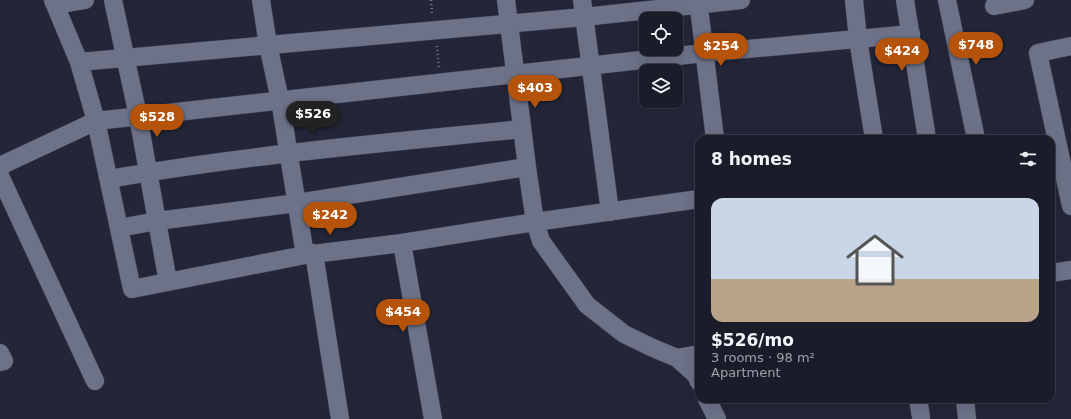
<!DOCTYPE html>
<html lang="en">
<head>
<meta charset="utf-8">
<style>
  :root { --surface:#1a1c2a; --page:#232532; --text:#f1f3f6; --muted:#9fa1a8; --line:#383a47; --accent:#b45309 }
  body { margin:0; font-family:"DejaVu Sans",sans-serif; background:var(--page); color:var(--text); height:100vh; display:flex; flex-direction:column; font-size:15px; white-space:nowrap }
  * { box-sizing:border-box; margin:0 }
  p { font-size:13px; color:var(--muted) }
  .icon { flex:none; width:22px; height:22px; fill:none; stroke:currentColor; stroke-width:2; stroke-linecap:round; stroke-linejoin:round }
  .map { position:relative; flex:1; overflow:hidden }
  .panel { position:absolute; left:695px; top:135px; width:360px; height:268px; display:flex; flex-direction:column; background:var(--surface); border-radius:12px; box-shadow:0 4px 16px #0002,0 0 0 1px var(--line) }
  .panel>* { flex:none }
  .buttons { position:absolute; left:639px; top:12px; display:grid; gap:8px }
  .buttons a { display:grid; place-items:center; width:44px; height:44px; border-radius:8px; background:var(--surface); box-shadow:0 4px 16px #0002,0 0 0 1px var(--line); font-size:20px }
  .price { position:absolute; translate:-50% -34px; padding:0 9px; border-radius:14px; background:var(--accent); color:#fff; font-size:13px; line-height:26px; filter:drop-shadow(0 1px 2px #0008) }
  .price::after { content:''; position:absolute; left:50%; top:24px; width:12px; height:9px; margin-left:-6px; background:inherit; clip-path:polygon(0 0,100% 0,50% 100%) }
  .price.active { background:#222; color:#fff }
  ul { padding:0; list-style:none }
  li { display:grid; align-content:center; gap:8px; height:212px; padding:0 16px }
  li span { display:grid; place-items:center; height:124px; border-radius:12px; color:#555 }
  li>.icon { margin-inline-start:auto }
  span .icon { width:72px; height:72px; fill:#fffc; stroke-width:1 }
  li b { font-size:17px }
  h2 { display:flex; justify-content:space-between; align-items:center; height:48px; padding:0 16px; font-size:17px }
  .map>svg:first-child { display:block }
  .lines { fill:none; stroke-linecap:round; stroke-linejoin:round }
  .minor-casing { stroke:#3f4252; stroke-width:19 }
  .path { stroke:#767a89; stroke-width:2.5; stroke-dasharray:1 3; stroke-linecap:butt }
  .minor { stroke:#6d7288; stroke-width:18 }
</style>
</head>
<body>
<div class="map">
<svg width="1071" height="419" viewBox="0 0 1071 419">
  <rect width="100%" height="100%" fill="#222638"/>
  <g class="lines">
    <defs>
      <path id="minor" d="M53 0 79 62 96 121 132 289 305 255 402 243 535 222 699 199
        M113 0 138 116 168 282
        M261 0 268 45 280 100 305 255
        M506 0 527 167 535 222 541 241 587 305 624 334 653 348 677 358 696 375 699 382
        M582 0 610 212
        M698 0 715 139
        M854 0 858 39 874 139
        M905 0 927 139
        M947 0 976 139
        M56 5 85 0
        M994 6 1025 0
        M1071 46 1038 53 1071 206
        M79 62 584 17 741 0
        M0 166 96 121 704 53 911 34
        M0 176 95 381
        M109 179C245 155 384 143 522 129
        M119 228 157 221 297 203 527 167
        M402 243 433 419
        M314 253 340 419
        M1051 273 1071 270
        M0 353 4 361 0 362
        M677 358 699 354
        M707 399 717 419
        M918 399 921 417
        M965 399 967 419"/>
    </defs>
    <use href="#minor" class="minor-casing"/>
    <path class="path" d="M431 0 432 13
      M437 46 439 67"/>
    <use href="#minor" class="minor"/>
  </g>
</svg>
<div class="buttons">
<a><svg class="icon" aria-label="locate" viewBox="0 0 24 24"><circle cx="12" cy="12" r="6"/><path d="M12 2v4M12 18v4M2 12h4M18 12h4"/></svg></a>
<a><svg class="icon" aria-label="layers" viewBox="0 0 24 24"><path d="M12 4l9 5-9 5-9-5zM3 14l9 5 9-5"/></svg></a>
</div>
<b class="price" style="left:976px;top:66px">$748</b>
<b class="price" style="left:721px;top:67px">$254</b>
<b class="price" style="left:902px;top:72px">$424</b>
<b class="price" style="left:535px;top:109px">$403</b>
<b class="price active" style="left:313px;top:135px">$526</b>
<b class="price" style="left:157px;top:138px">$528</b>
<b class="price" style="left:330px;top:236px">$242</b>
<b class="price" style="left:403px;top:333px">$454</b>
<section class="panel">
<h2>8 homes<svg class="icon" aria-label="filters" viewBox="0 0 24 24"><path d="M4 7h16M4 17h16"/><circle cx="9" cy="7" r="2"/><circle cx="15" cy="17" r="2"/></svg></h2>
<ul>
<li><span style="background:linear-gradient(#c9d6e8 65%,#b9a48a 0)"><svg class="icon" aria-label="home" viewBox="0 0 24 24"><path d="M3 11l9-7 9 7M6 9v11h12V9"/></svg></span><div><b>$526/mo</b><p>3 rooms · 98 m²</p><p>Apartment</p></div></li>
</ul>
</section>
</div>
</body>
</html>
